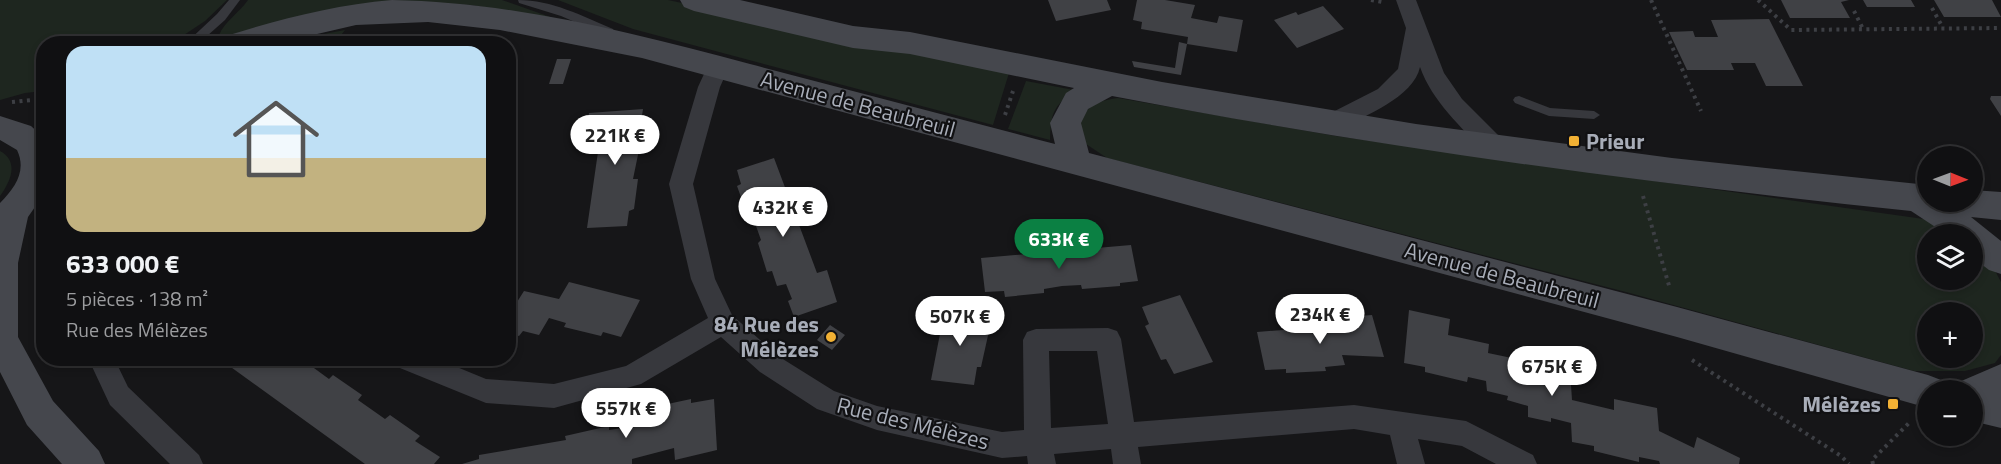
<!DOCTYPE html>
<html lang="fr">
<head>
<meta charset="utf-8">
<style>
  :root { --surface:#101012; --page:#1e1e20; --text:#f1f3f6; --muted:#9c9d9f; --line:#303032; --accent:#0b8043 }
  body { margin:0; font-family:"Titillium Web",sans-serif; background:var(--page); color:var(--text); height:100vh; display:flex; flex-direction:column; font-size:22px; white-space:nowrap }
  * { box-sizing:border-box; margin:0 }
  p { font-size:20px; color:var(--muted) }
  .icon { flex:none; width:33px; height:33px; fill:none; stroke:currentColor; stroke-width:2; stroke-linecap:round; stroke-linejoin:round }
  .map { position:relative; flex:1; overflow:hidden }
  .drawer { position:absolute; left:36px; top:36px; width:480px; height:330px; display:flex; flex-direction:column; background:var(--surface); border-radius:24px; box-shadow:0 3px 9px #0003,0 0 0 2px var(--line) }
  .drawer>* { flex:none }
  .needle { width:39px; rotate:91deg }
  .tools { position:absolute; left:1917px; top:146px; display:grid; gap:12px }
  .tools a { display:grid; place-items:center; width:66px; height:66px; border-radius:50%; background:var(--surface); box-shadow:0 3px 9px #0003,0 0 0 2px var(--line); font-size:30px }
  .price { position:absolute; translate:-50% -51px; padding:0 14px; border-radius:21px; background:#fff; color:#222; font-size:20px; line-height:39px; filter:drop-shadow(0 2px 3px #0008) }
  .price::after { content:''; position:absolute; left:50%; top:36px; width:18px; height:14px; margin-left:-9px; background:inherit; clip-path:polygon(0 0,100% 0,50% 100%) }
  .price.current { background:var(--accent); color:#fff }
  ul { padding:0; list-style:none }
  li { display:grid; align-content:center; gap:12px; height:318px; padding:0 30px }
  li+li { border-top:2px solid var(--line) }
  li span { display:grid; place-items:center; height:186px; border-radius:18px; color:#555 }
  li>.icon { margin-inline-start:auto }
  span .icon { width:108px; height:108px; fill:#fffc; stroke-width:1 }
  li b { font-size:26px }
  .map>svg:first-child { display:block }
  .green { fill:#1e261f; fill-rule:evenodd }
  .building { fill:#404145 }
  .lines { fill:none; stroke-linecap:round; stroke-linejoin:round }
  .path { stroke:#3d3f44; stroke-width:4; stroke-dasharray:3 4.5; stroke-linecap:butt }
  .lane { fill:#37383d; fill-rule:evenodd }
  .street { fill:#37383d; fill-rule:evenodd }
  .secondary { fill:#45474d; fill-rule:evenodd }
  .poi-dot { fill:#f2b134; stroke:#111113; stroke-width:2 }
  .labels { text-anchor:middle; stroke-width:4.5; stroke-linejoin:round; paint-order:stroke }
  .street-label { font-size:22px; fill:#a8adb8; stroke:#111113 }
  .poi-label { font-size:22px; font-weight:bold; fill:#a8adb8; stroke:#111113; text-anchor:end }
</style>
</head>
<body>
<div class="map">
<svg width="2001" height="464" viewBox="0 0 2001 464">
  <rect width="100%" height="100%" fill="#161618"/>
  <path class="green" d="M0 0H227L205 21 172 43 44 44 43 91 25 93 0 100Z
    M248 0H502L570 24C536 20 504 9 471 5 402 0 302 24 231 38L219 35C225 21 239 13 248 0Z
    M558 0H668L1009 73 993 125 633 29Z
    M345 30 335 43H276Z
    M1026 81 1074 90C1053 108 1051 112 1050 140L1008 129Z
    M1118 98 1336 136 1938 221 1954 234H1928V279H1972L1973 249 1992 265 2001 282V355L1995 363 1965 371H1914L1626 292 1107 158 1086 144 1077 127C1085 106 1097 101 1118 98ZM1928 312H1972V357H1928Z
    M0 151C20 162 10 182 0 196Z"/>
  <path class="building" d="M1048 0H1107L1111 10 1056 21Z
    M1137 0H1165L1195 5 1191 18 1217 23 1219 16 1243 20 1237 52 1187 44 1188 37 1141 29 1142 22 1133 20Z
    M1781 0H1849L1841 2 1850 18H1790Z
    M1863 0H1911L1915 7H1867Z
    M1934 0H1992L2001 17H1944Z
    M1323 6 1344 29 1297 48 1274 20 1296 12 1298 15Z
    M1769 19 1803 86H1766L1755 63H1731L1734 70H1687L1669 32 1693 31 1695 37H1718L1711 20Z
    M1179 42 1187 44 1181 75 1134 67 1132 61 1175 68Z
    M557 59H571L563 84H549Z
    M1991 96H2001V116L1990 99Z
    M643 109 641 122 645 121 633 179H638L634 209 629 211 627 226 587 228 600 138H585L589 113Z
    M774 158 817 273 827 270 837 302 794 317 788 301 792 299 786 284 777 286 772 271 767 272 758 243 761 240 756 226 750 213 747 214 737 186 741 184 737 170Z
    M1131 245 1138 281 1120 283V286L1082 289 1081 285 1062 286 1044 289V293L1005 297 1004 291 985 292 981 258Z
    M569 282 640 300 621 337 603 332 601 336 564 327 566 323 549 318 539 335 523 331 519 336 508 333V300L517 302 524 291 559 299Z
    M1180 295 1213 362 1174 374 1166 359 1161 360 1145 326 1149 324 1142 307Z
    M945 308 987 313 984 330 989 331 981 367H977L974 385 931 380Z
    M1409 310 1450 319 1448 335 1489 344 1488 353 1570 370 1572 400 1614 410V399L1657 408 1659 431 1694 448 1697 437 1740 458 1739 464H1660L1659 461 1639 457V462L1594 451V446L1572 442 1571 423 1551 418V422L1528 417V406L1507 400 1508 396 1487 391 1486 381 1468 377 1467 382 1425 372V367L1404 363Z
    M1372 315 1384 357 1342 355 1345 365 1325 367 1326 371 1286 373V369L1265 370 1257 332 1335 326 1333 318Z
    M830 325 845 335 832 350 817 340Z
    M235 358H304L303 360 329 379 333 375 362 395 358 400 385 419 390 415 420 436 415 441 440 457 434 464H365L228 365Z
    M691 399V403L714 399 717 450 675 460 674 448 632 459V464H462L479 459V455L566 440 565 436 609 426V430L629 427 628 417 649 412V408Z"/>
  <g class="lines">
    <path class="path" d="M1371 0 1382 2
      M1651 0 1701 111
      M1758 0 1791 30 2001 28
      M1932 8 1943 28
      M1854 11 1863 29
      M12 102 44 99
      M1005 115 1013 91
      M1643 196 1670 289
      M1692 360 1841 456 1849 464
      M1873 464 1872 460 1911 421"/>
    <path class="lane" d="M229 0H240L225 20 198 44H185L217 14Z
      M518 0C552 0 582 16 613 29L614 32 613 35H605L561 16 519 3Z
      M1519 96 1550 108 1594 111 1600 115 1594 119 1549 116 1515 103 1513 100 1515 97Z"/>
    <path class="street" d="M1396 0H1416L1444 73 1462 99 1502 139 1505 146 1502 153 1494 155 1486 153C1461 127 1432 101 1420 67 1414 97 1363 117 1339 129L1331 132 1323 129 1320 123 1323 117 1378 89 1398 69 1406 28Z
      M718 59 726 61 729 67 720 87 693 184 715 279 732 315 778 356 834 391 877 406 1002 432 1024 430 1023 340 1027 332 1036 329 1108 328 1117 331 1121 339 1134 422 1354 405 1466 421 1533 455 1537 464H1496L1462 446 1418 439 1425 464H1397L1390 435 1354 429 1138 447 1141 464H1113L1111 449 1054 454 1056 464H1028L1027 456 1002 458 877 430 817 409 760 372 721 337 641 384 554 408 486 403 395 366 391 358H435L486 379 554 384 626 366 708 318 691 279 669 184 698 87 710 61ZM1049 351H1097L1108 424 1051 428Z
      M88 358H114L128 387 199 455 203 464H170L110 405Z"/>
    <path class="secondary" d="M392 0C514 2 633 33 750 64 852 91 953 117 1055 144L1050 123 1066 93 1074 88 910 54 853 48 694 11 684 7 680 0H740L853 26 910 32 1162 82 1416 124 1672 158 1928 185V201H1972V190L2001 192V220L1971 217 2001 241V274L1989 270 1972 257V234H1946L1911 211C1643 183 1376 147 1112 96L1088 109 1081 123 1089 153 1677 307 1928 375 1941 380 1945 390H1928V408L1677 337 642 58 500 30 428 22 356 25 274 44H222L226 36C281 19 334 5 392 0Z
      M0 116 31 126 44 138V194L28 217 18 263V337L53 401 99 451 105 464H62L27 425 0 372V203C15 188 27 171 17 150L0 140Z
      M2001 364V428L1972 421V390H1956L1959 382Z"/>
  </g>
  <g class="poi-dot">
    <rect x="1568" y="135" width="12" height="12" rx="3"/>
    <circle cx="831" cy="337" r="6"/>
    <rect x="1887" y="398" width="12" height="12" rx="3"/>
  </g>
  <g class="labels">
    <g class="street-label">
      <text transform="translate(858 104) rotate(15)" y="8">Avenue de Beaubreuil</text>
      <text transform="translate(1502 275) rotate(15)" y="8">Avenue de Beaubreuil</text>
      <text transform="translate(913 423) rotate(14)" y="8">Rue des Mélèzes</text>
    </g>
    <g class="poi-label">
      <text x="1586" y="149" text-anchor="start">Prieur</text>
      <text x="819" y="332">84 Rue des<tspan x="819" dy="25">Mélèzes</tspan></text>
      <text x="1881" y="412">Mélèzes</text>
    </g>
  </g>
</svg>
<div class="tools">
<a><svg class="needle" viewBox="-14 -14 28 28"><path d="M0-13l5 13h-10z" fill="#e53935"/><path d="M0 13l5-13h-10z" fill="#9c9d9f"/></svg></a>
<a><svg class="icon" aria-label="layers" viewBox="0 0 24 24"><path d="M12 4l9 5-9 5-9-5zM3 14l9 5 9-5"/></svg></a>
<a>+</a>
<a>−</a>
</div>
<b class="price" style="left:615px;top:166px">221K €</b>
<b class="price" style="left:783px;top:238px">432K €</b>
<b class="price current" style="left:1059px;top:270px">633K €</b>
<b class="price" style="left:1320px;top:345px">234K €</b>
<b class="price" style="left:960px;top:347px">507K €</b>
<b class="price" style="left:1552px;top:397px">675K €</b>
<b class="price" style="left:626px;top:439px">557K €</b>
<section class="drawer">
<ul>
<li><span style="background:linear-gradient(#bfe0f5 60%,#c2b280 0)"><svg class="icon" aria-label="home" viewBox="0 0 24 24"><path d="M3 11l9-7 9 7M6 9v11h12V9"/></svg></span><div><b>633 000 €</b><p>5 pièces · 138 m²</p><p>Rue des Mélèzes</p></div></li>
</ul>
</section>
</div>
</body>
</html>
